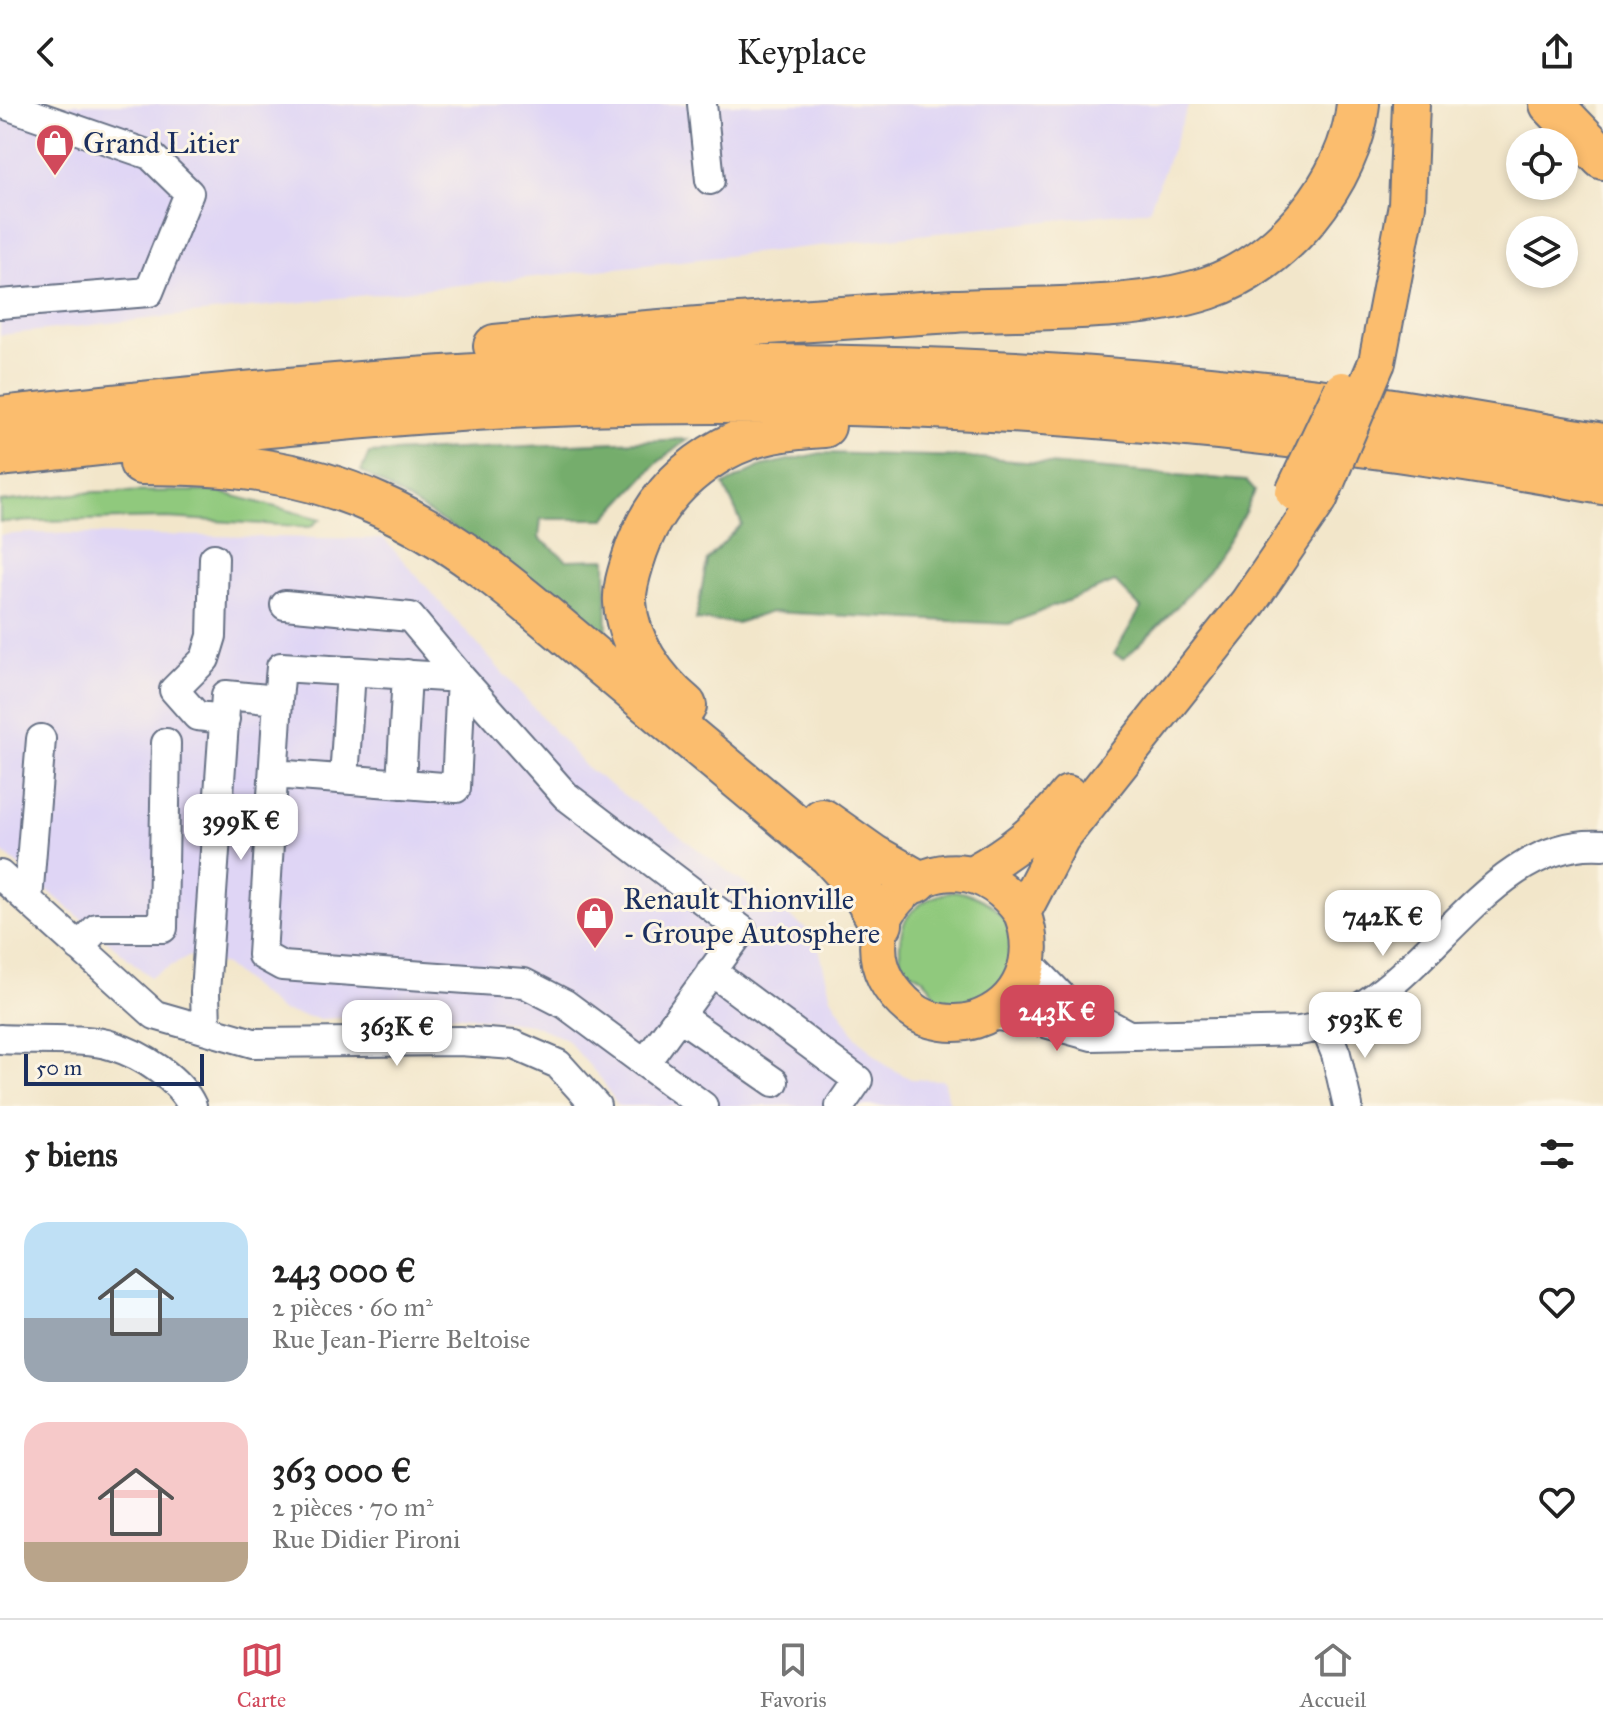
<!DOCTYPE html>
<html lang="fr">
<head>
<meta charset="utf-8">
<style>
  :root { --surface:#fff; --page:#f6f6f6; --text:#222; --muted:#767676; --line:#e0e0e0; --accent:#d1495b }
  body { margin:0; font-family:"IM FELL Great Primer",serif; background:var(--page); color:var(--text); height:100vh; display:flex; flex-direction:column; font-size:30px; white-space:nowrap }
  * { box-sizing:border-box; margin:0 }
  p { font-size:26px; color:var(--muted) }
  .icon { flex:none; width:44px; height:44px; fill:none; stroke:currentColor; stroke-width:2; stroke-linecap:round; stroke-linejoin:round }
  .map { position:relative; height:1002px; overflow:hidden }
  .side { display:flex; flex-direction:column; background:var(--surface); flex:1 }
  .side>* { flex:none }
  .buttons { position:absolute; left:1506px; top:24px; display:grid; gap:16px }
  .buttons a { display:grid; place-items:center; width:72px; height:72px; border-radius:50%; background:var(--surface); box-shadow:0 4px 12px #0003; font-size:40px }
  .scale { position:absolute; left:24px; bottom:20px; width:180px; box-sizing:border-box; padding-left:8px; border:4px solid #1b2f5e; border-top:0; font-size:22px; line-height:28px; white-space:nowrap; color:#1b2f5e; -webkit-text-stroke:6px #fcf5e5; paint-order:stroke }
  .price { position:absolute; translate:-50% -68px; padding:0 18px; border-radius:16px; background:#fff; color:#222; font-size:26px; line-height:52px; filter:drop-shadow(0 2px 4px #0008) }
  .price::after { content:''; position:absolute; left:50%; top:48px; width:24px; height:18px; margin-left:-12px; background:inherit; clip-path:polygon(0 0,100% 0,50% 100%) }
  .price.active { background:var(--accent); color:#fff }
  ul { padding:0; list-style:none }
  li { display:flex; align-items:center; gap:24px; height:200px; padding:0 24px }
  li span { display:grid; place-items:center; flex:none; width:224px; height:160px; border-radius:24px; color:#555 }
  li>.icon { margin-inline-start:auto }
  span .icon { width:96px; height:96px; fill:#fffc; stroke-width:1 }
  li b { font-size:34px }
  h2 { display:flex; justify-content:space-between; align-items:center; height:96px; padding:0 24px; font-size:34px }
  header { display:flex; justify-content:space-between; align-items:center; height:104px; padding:0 24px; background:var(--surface); font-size:36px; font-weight:600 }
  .dock { display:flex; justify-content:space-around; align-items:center; height:112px; border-top:2px solid var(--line); background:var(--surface); font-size:22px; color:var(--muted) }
  .dock a { display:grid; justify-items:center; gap:4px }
  .dock .active { color:var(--accent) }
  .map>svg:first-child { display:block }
  .built { fill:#dfd5f5 }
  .green { fill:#90c97d; stroke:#567c6e; stroke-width:2 }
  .forest { fill:#74ad6c; stroke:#486e65; stroke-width:2 }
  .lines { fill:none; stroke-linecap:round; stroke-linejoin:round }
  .minor-casing { stroke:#666f84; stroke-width:32 }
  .major-casing { stroke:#666f84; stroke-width:40 }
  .highway-casing { stroke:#666f84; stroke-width:46 }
  .minor { stroke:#fff; stroke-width:28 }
  .major { stroke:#fbbd6e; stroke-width:36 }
  .highway { stroke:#fbbd6e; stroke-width:42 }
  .major-bridge-casing { stroke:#666f84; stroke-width:40; stroke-linecap:butt }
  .major-bridge { stroke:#fbbd6e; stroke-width:36 }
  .labels { text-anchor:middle; stroke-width:6; stroke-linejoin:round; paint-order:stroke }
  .poi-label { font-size:30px; fill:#1b2f5e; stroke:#fcf5e5; text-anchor:start }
</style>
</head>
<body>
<header><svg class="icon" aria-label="back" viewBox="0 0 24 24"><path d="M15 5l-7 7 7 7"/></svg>Keyplace<svg class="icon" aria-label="share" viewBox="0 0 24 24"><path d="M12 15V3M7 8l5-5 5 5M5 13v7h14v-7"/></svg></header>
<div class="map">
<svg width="1603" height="1002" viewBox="0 0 1603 1002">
  <rect width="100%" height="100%" fill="#fcf5e5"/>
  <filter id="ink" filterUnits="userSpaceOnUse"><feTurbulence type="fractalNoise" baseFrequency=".0125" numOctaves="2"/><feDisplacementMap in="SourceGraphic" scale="16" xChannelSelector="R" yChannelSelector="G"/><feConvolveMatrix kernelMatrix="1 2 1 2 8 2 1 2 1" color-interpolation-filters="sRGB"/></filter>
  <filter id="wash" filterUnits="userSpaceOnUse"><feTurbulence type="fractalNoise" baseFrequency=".006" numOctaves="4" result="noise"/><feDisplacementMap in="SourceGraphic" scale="32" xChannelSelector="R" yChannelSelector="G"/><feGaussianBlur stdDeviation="1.8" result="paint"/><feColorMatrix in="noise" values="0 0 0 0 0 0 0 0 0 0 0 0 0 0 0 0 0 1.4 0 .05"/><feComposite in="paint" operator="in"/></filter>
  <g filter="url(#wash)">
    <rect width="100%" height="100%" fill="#f2e6ca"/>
    <path class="built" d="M0 0H1189L1149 106 0 231Z
      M31 429 384 435 587 664 816 832 831 893 856 933 885 961 911 975 943 976 950 1002H618L602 976 566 935 531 920 429 908 320 915 281 907 225 861 190 852 150 873 0 746V431Z"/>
    <path class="green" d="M215 387 321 415 310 423 167 414 0 418V398L94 388Z
      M956 787C1044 803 1024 912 939 902 933 881 923 871 902 865 893 818 911 795 956 787Z"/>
    <path class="forest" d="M688 335 657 359 605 415H541L539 434 567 456 606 455 607 539 469 434 361 367 369 349Z
      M821 349 967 353 1246 377 1255 387C1223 459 1181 501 1124 555L1114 550 1141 504 1115 478 1009 520 771 508 737 519 696 516 707 456 742 420 724 381 761 362Z"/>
  </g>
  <g filter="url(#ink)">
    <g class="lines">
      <defs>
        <path id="minor" d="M702 0 710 76
          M0 200 149 188 189 89 150 51 3 0
          M214 454 212 532 205 555 174 586 197 612 225 615
          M278 596 281 563 461 574 566 692 742 826 645 959
          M274 670 456 684 461 574 410 513 285 501
          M344 675 351 567
          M401 680 407 570
          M0 771 155 911 253 939 460 937 514 941 558 960 596 1002
          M28 796 41 635
          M79 843 97 824H163L166 639
          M1029 859 1066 897 1125 929
          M711 867 858 976 840 1002
          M989 911 1038 917 1092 932 1299 927C1421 908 1479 732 1603 741
          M679 912 774 978
          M1325 923 1336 950 1348 1002
          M206 924 205 888 226 591 278 596 262 851 282 862 524 879 565 900 703 1002
          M0 935C29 937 89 933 113 942 142 951 179 974 192 1002"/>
        <path id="major" d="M1377 258 1407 101 1411 0
          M972 770C1011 748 1041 725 1068 690
          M1022 809C947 703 817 828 911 905 928 919 954 922 975 916 1023 900 1039 854 1022 809L1061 734 1248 499 1319 395"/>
        <path id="highway" d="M1551 0 1603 54
          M495 242C648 226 802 216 955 207 1032 203 1136 208 1208 184 1281 160 1351 78 1358 0
          M0 314C247 287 493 263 742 262 954 261 1169 275 1379 304 1454 315 1529 329 1603 341
          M0 351C193 330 386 306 580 300 923 290 1266 318 1603 379
          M141 359C224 359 300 365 377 400 460 436 529 499 598 557 675 621 752 686 830 751L860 784 881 820
          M685 602C655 577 627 538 625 498 624 484 629 469 633 456 648 406 678 370 724 345 755 328 789 324 824 322
          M822 716 873 752 917 777"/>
      </defs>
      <use href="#minor" class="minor-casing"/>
      <use href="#major" class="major-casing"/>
      <use href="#highway" class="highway-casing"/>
      <use href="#minor" class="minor"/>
      <use href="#major" class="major"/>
      <use href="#highway" class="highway"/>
      <defs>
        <path id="major-bridge" d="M1294 388 1342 286
          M1319 395 1377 258"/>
      </defs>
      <use href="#major-bridge" class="major-bridge-casing"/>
      <use href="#major-bridge" class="major-bridge"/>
    </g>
  </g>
  <defs>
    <symbol id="shop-pin" viewBox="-11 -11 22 30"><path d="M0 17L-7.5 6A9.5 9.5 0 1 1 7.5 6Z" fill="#d1495b" stroke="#fcf5e5"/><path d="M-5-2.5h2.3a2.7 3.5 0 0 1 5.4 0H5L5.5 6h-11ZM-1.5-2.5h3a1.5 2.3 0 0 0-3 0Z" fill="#fff"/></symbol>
  </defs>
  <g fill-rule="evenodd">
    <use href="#shop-pin" x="33" y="17" width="44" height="60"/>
    <use href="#shop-pin" x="573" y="790" width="44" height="60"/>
  </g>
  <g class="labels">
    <g class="poi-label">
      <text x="83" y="49">Grand Litier</text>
      <text x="623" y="805">Renault Thionville<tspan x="623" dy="34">- Groupe Autosphere</tspan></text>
    </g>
  </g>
</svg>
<div class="buttons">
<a><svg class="icon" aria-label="locate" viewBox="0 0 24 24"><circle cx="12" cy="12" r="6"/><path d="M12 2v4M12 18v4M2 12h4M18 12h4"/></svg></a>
<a><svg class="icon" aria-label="layers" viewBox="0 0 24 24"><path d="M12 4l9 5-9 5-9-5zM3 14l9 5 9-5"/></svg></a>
</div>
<div class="scale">50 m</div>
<b class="price" style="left:241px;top:758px">399K €</b>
<b class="price" style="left:1383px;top:854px">742K €</b>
<b class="price active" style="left:1057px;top:949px">243K €</b>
<b class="price" style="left:1365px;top:956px">593K €</b>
<b class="price" style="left:397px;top:964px">363K €</b>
</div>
<section class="side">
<h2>5 biens<svg class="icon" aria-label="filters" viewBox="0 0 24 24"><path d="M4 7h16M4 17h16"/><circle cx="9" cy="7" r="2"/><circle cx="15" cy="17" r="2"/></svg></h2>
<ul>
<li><span style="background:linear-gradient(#bfe0f5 60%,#9aa5b1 0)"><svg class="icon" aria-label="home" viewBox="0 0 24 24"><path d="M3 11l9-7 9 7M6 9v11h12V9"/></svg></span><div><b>243 000 €</b><p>2 pièces · 60 m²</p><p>Rue Jean-Pierre Beltoise</p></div><svg class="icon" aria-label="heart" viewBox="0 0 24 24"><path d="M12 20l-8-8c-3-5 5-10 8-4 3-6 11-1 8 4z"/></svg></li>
<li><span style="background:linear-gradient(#f6c9c9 75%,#b9a48a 0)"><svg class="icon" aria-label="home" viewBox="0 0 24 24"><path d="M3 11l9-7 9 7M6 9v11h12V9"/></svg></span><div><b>363 000 €</b><p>2 pièces · 70 m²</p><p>Rue Didier Pironi</p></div><svg class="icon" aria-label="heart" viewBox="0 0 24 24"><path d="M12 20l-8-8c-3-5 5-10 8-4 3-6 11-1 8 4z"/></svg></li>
</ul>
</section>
<nav class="dock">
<a class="active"><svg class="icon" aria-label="map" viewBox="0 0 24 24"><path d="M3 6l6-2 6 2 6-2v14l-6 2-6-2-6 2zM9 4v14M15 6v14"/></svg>Carte</a>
<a><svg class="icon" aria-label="saved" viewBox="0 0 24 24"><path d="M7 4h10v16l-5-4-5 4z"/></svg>Favoris</a>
<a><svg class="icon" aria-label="home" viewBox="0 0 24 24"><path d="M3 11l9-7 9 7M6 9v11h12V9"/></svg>Accueil</a>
</nav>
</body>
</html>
